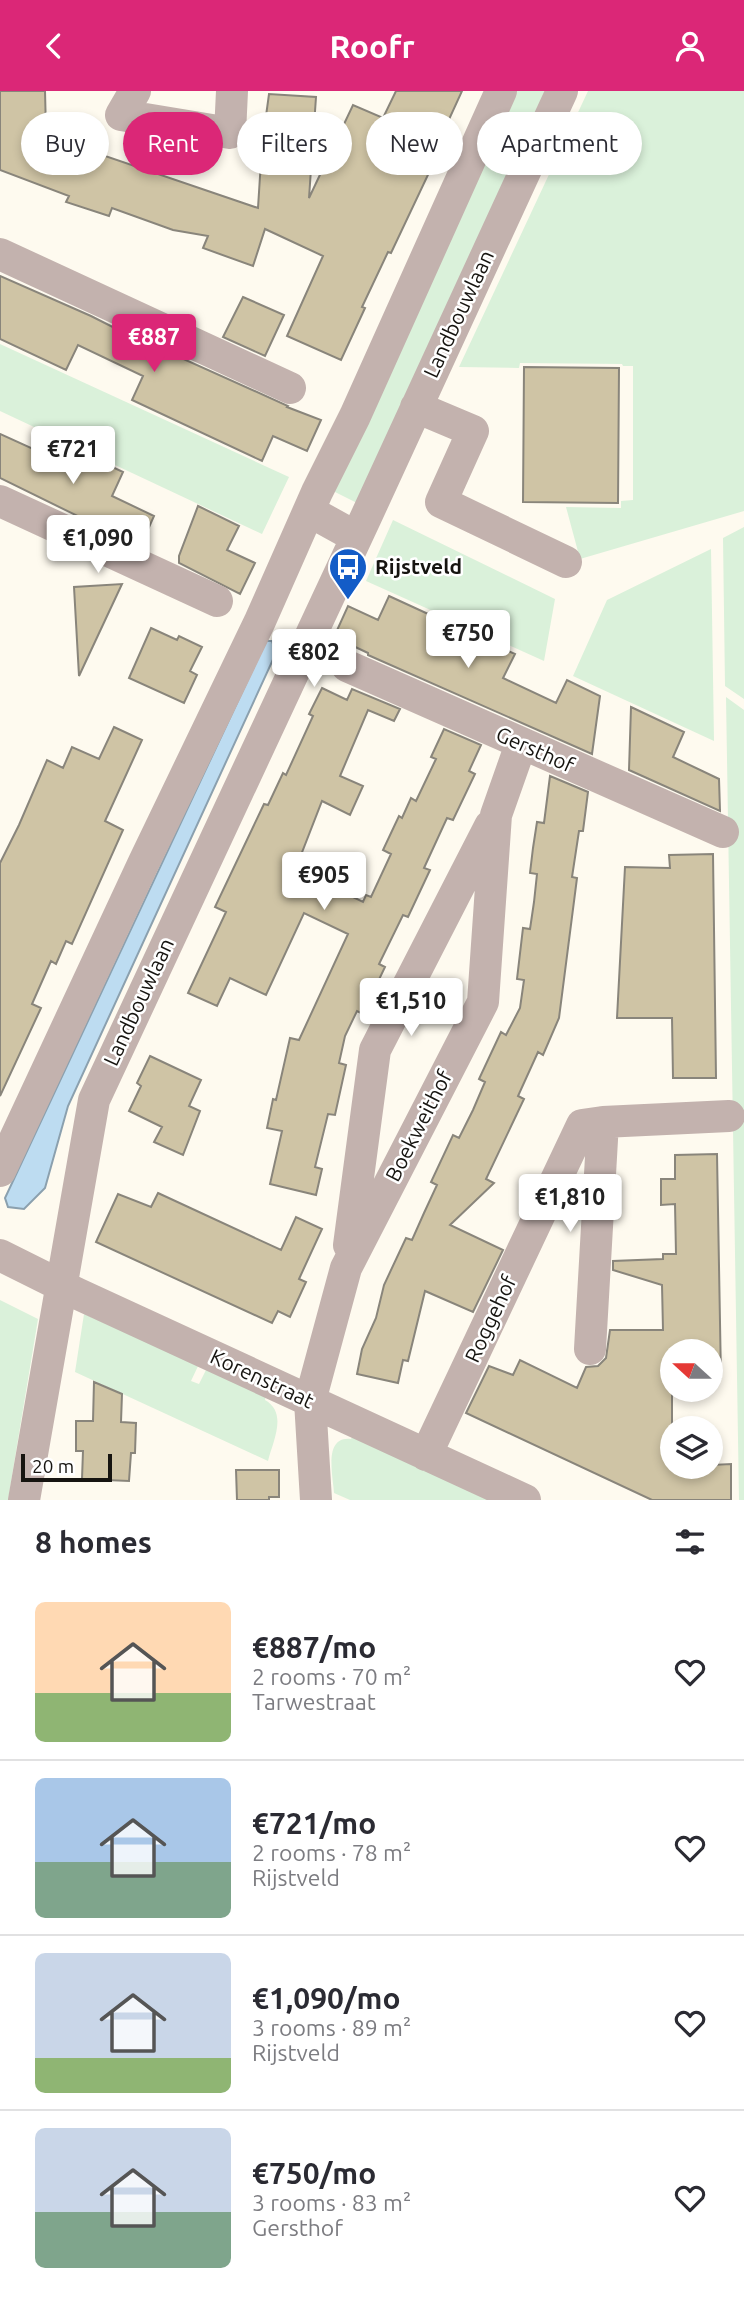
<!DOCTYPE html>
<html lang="en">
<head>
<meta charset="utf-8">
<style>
  :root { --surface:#fff; --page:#f7f7f7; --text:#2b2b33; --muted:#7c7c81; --line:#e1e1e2; --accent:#db2777 }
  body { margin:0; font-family:Ubuntu,sans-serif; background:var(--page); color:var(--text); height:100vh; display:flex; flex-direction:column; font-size:26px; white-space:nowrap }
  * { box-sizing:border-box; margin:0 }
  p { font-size:23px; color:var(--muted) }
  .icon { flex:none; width:38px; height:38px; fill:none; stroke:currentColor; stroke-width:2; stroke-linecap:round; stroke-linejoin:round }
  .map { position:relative; height:1409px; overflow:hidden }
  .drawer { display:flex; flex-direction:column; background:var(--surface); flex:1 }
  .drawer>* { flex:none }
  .banner { position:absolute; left:21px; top:21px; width:704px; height:63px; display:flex; gap:14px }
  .needle { width:46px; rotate:291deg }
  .fabs { position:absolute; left:660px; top:1248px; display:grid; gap:14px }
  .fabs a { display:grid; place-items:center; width:63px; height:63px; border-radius:50%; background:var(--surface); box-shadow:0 4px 10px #0003; font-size:35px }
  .scale { position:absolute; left:21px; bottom:18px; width:91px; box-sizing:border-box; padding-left:7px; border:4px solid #161410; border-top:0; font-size:19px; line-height:24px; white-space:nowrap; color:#161410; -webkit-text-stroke:5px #fff; paint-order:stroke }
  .price { position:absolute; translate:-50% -60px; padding:0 16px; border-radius:7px; background:#fff; color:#222; font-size:23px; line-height:46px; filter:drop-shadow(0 2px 4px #0008) }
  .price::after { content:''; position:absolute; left:50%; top:42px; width:21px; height:16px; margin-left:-10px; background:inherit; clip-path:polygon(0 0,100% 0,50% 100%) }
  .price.on { background:var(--accent); color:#fff }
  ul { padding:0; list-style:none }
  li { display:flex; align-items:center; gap:21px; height:175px; padding:0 35px }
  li+li { border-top:2px solid var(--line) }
  li span { display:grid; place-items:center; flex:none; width:196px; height:140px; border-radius:10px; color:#555 }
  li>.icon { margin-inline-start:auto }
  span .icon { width:84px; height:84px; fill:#fffc; stroke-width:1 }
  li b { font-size:30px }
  h2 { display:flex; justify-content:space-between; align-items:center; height:84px; padding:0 35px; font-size:30px }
  .chip { padding:0 24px; border-radius:32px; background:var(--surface); box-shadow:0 4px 10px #0003; font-size:24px; line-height:63px }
  .chip.on { background:var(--accent); color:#fff }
  header { display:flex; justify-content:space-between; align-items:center; height:91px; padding:0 35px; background:var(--accent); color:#fff; font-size:32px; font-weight:700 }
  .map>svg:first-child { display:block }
  .green { fill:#daf1da }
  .water { fill:#bddcf1; stroke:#8ba0ae; stroke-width:2 }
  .building { fill:#cfc4a5; stroke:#89857b; stroke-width:2 }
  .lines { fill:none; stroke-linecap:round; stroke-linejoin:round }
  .minor { stroke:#c3b2ae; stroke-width:32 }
  .labels { text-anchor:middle; stroke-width:5; stroke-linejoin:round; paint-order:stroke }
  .street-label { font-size:21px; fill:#161410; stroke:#fff }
  .poi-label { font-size:21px; font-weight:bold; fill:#161410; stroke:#fff; text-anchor:start }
</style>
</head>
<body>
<header><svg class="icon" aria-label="back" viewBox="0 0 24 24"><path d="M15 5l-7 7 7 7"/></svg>Roofr<svg class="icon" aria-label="person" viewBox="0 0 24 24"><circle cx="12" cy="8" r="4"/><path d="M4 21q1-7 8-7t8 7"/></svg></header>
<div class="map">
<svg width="744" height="1409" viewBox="0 0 744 1409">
  <rect width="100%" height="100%" fill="#fefaef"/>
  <path class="green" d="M513 0H549L359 413 329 398Z
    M588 0H744V420L580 468 566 416 621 417V410L633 409V275H623L622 273 520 272 519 277 459 276Z
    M0 253 289 386 262 443 0 320Z
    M393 429 555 508 544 570 366 490Z
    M744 436V608L725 595 723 447Z
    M711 458 714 650 573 585 607 509Z
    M726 606 744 619V1409H739Z
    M0 1209 38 1228 8 1409H0Z
    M84 1223 199 1273 191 1290 199 1293 207 1277 266 1304 265 1309C288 1322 273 1350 268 1370L75 1281Z
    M353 1344 492 1409H350L334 1402C333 1384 323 1345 351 1348Z"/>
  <path class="water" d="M266 550H272L276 562 68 1015 45 1097 24 1118 8 1116 5 1107Z"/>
  <path class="building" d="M0 0H45L46 39 60 44 58 49 258 117 262 54 269 3 316 6 309 107 353 14 383 27 396 0H462L440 48 444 50 391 162 388 161 362 216 365 217 341 269 287 245 323 165 265 138 253 175 203 157 208 145 173 139 112 117 109 125 66 111 69 105 0 79Z
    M0 185 91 225 156 258 157 256 288 315 287 316 321 329 307 360 273 345 262 370 132 309 143 285 78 254 66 279 0 248Z
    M243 206 284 224 265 265 223 246Z
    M524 276 619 277 618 412 523 411Z
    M0 343 55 368 62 352 123 381 112 405 154 425 142 452 99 433 98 435 0 387Z
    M198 415 239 435 227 459 255 472 240 503 179 472V465Z
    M122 493 79 585 74 496Z
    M389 505 515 563 503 587 556 612 567 589 600 605 592 663 368 564V562L334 546 348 515 378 529Z
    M151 537 177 549 179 545 202 556 190 580 197 584 184 612 129 587Z
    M322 597 347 609 352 598 400 618 394 630 368 619 340 685 363 695 350 724 322 710 301 764 326 775 320 790 363 811 366 804 371 806 391 763 383 759 399 725 402 727 411 707 416 710 436 668 431 666 444 638 481 654 469 680 475 683 453 729 447 727 424 777 430 779 408 826 403 824 379 873 385 876 374 899 363 923 357 920 345 945 339 972 346 974 335 1024 328 1023 315 1076 322 1078 316 1104 270 1093 282 1040 267 1037 273 1008 276 1009 290 947 299 949 348 843 304 822 266 904 230 887 217 915 188 902 226 821 215 816 264 713 268 714 283 682 286 684 313 625 309 623Z
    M631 616 684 641 673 666 719 688 720 720 629 679Z
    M114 636 142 649 105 730 123 739 72 853 66 850 56 873 51 870 32 913 41 917 0 1005V772L19 734 47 669 63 677 72 656 99 668Z
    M550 685 588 701 583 740H579L572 786 577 787 559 927 543 964 538 961 518 1005 524 1008 486 1088 494 1092 450 1134 503 1159 473 1221 425 1200 408 1270 403 1269 398 1292 357 1283 362 1258 376 1227 384 1194 406 1147 412 1149 424 1122 437 1094 431 1091 453 1044 459 1047 473 1019 485 991 479 988 501 941 506 944 520 917 524 889 517 888 523 837 530 838 534 811 537 783 530 782 533 757 537 731 544 732Z
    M713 763 716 987H673L672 927H617L625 776 670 777 669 764Z
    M150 965 201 989 189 1015 200 1020 183 1064 154 1051 162 1036 129 1020 141 995 137 992Z
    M717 1063 721 1287H710V1260H672V1376L731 1373V1409H652L466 1322 489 1275 513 1284 520 1269 577 1297 586 1276 598 1275 606 1267 610 1239H663L662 1194 613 1179V1170L663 1168V1163H676L675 1113 661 1114V1088H675V1064Z
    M158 1102 281 1159 296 1126 322 1138 299 1188 306 1191 290 1226 278 1220 272 1232 96 1151 118 1103 151 1116Z
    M94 1291 122 1303 121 1331 136 1332 135 1362H131L129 1390 82 1388 83 1360H76V1330H93Z
    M236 1379H279V1406H269V1409H237Z"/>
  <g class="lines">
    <path class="minor" d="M135 0 121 24 230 42 232 0
      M0 163 290 297
      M416 316 473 340 441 411 566 471
      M0 410 217 510
      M309 420 356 446
      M347 575 723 741
      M0 1080 144 771 260 530 317 401 355 325 501 0
      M349 1154 375 959 490 735
      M0 1164 76 1202 525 1409
      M590 1258 603 1031
      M426 1364 582 1034 603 1031 729 1025
      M24 1409 94 1009 366 426 562 0
      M316 1409 310 1310 346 1177 483 911 496 724 521 653"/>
  </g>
  <defs>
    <symbol id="bus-pin" viewBox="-11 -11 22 30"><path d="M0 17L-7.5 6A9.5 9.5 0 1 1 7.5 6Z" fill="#135cc7" stroke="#fff"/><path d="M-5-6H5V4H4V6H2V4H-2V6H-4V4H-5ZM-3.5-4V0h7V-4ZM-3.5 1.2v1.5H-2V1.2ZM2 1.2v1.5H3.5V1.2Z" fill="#fff"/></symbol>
  </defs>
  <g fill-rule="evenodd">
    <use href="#bus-pin" x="326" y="454" width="44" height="60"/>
  </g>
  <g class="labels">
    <g class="street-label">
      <text transform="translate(459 223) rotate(-65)" y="7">Landbouwlaan</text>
      <text transform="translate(535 659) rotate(24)" y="7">Gersthof</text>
      <text transform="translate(139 911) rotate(-65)" y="7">Landbouwlaan</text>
      <text transform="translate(419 1035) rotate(-63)" y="7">Boekweithof</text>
      <text transform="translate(491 1228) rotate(-65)" y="7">Roggehof</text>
      <text transform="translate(262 1288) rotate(25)" y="7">Korenstraat</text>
    </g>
    <g class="poi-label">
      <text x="375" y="483">Rijstveld</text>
    </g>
  </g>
</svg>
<div class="fabs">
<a><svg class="needle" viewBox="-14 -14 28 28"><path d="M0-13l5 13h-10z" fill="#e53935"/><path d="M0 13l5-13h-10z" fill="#7c7c81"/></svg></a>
<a><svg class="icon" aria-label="layers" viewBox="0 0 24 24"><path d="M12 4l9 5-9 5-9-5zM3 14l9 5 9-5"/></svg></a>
</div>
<div class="scale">20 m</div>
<b class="price on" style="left:154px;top:283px">€887</b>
<b class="price" style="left:73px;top:395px">€721</b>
<b class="price" style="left:98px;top:484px">€1,090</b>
<b class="price" style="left:468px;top:579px">€750</b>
<b class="price" style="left:314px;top:598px">€802</b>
<b class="price" style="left:324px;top:821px">€905</b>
<b class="price" style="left:411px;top:947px">€1,510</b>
<b class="price" style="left:570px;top:1143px">€1,810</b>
<div class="banner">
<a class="chip">Buy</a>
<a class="chip on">Rent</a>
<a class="chip">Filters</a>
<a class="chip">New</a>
<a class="chip">Apartment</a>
</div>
</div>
<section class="drawer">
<h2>8 homes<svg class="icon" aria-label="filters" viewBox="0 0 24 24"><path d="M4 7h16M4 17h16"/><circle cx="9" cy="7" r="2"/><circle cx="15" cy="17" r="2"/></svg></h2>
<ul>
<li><span style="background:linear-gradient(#ffd9b3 65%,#8fb573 0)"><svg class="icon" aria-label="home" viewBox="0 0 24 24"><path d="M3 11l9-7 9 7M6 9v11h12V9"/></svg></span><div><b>€887/mo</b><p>2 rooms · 70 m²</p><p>Tarwestraat</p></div><svg class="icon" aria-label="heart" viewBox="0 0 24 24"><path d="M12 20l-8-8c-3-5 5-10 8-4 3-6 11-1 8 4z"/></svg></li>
<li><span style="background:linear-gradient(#a9c7e8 60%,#7fa58c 0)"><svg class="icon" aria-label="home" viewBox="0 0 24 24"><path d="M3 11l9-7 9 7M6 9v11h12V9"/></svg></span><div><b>€721/mo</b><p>2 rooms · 78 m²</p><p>Rijstveld</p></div><svg class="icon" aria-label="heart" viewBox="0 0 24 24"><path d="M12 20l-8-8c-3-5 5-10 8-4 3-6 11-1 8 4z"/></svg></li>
<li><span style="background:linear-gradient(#c9d6e8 75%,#8fb573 0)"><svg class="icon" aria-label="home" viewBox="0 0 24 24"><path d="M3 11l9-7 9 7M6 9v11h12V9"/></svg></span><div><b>€1,090/mo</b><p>3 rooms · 89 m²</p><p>Rijstveld</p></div><svg class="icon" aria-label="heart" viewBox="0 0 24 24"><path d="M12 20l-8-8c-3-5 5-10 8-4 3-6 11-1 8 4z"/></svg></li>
<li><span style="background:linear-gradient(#c9d6e8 60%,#7fa58c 0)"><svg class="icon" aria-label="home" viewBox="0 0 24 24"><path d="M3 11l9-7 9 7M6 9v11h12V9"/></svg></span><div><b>€750/mo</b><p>3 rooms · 83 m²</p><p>Gersthof</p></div><svg class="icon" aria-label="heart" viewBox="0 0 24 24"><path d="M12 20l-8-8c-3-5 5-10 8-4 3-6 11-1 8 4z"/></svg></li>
</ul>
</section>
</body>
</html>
